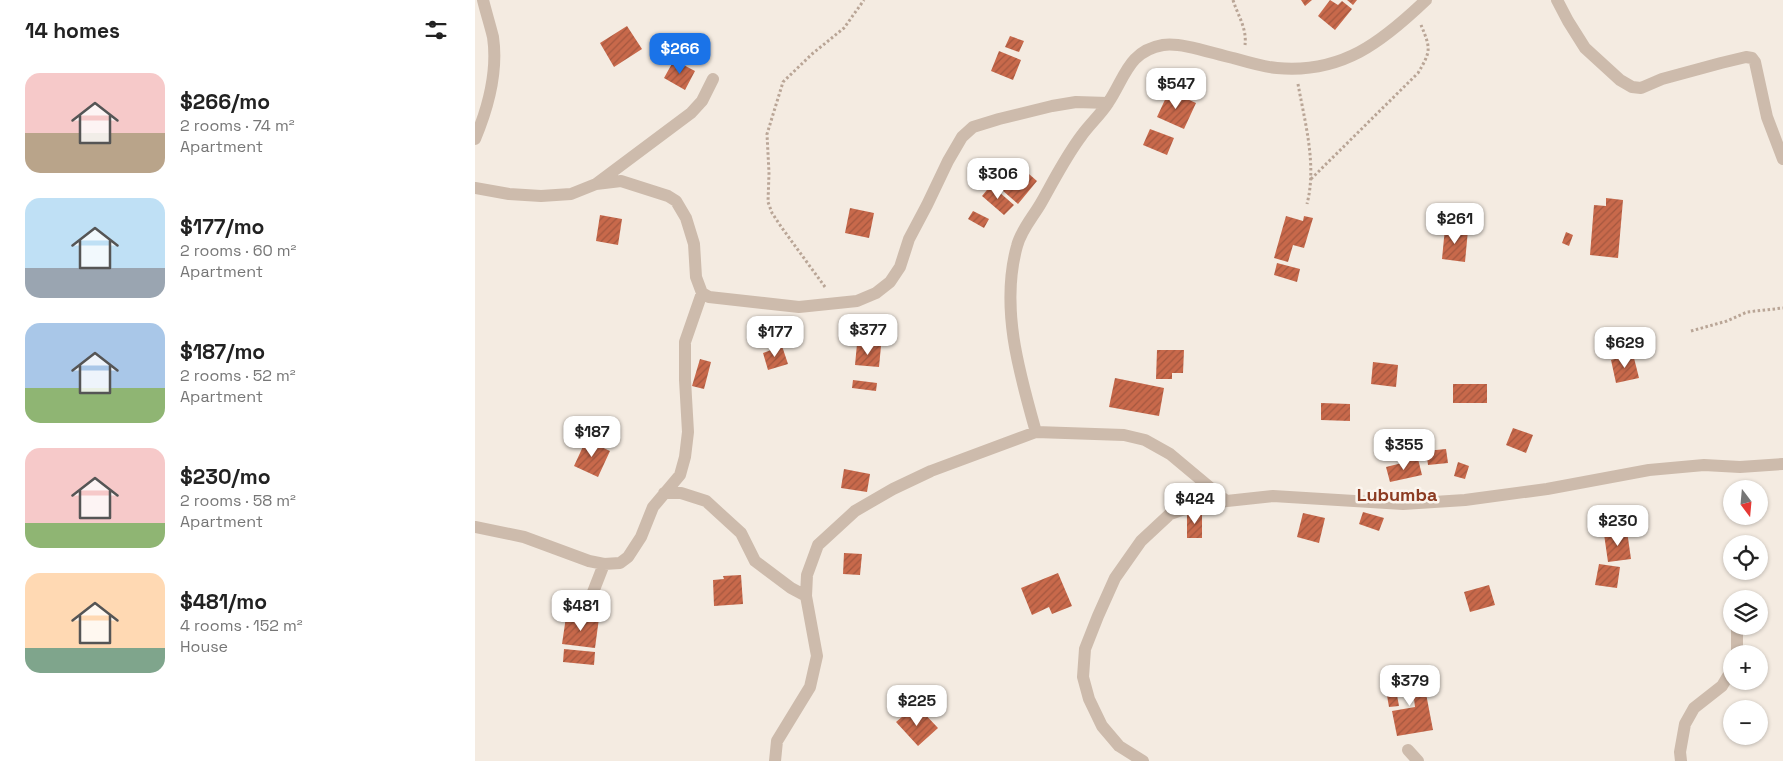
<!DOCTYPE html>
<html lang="en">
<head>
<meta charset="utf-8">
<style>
  :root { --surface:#fff; --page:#f6f6f6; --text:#222; --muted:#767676; --accent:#1a73e8 }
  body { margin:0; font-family:"Space Grotesk",sans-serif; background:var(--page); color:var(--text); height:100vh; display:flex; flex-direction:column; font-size:19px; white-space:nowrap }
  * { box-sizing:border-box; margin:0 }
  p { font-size:16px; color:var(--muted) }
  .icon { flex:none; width:28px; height:28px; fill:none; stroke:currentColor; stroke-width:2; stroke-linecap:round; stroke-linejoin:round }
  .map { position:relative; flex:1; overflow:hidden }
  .sheet { display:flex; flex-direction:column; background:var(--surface); width:475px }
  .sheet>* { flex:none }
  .needle { width:32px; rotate:164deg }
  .tools { position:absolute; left:1248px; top:480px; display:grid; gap:10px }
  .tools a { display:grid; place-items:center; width:45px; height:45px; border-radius:50%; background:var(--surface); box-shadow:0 1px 4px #0004; font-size:25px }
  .price { position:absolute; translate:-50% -42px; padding:0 11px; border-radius:10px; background:#fff; color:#222; font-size:16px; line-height:32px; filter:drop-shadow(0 1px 2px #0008) }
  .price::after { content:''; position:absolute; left:50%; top:30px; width:15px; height:11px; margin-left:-8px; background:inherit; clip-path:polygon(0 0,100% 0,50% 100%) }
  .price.on { background:var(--accent); color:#fff }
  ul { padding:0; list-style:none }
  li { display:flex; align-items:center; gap:15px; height:125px; padding:0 25px }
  li span { display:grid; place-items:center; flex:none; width:140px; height:100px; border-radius:15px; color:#555 }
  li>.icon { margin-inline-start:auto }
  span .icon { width:60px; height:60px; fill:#fffc; stroke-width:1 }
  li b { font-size:21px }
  h2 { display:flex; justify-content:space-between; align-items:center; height:60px; padding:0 25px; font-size:21px }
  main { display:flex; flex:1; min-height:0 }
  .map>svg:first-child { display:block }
  .building { fill:url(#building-hatch) }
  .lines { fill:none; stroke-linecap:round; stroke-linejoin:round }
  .path { stroke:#b9a596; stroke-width:3; stroke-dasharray:2.5 2.5; stroke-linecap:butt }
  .minor { stroke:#cdbbac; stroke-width:12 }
  .labels { text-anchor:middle; stroke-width:5; stroke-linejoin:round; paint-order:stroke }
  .quarter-label { font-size:18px; font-weight:bold; fill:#8c3b22; stroke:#fbf5ee }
</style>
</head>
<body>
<main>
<section class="sheet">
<h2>14 homes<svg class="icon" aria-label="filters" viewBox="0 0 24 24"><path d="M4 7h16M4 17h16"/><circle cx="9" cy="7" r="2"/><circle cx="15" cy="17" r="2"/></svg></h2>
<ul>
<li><span style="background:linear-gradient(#f6c9c9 60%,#b9a48a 0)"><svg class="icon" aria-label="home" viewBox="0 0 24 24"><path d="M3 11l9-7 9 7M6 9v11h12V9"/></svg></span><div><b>$266/mo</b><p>2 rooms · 74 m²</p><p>Apartment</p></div></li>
<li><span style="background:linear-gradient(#bfe0f5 70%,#9aa5b1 0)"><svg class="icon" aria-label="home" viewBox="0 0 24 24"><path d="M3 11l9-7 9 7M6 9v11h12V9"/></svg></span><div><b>$177/mo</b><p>2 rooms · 60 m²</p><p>Apartment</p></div></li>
<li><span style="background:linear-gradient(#a9c7e8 65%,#8fb573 0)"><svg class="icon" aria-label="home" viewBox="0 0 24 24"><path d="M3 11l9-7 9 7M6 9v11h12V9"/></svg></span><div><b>$187/mo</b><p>2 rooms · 52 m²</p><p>Apartment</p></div></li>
<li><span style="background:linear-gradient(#f6c9c9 75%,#8fb573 0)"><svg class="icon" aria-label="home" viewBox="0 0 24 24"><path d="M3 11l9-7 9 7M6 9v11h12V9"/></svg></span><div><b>$230/mo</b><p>2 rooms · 58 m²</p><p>Apartment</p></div></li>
<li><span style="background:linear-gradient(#ffd9b3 75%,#7fa58c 0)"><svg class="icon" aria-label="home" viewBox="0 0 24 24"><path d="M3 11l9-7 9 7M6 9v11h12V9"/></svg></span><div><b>$481/mo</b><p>4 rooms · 152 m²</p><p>House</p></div></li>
</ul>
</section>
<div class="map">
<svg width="1308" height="761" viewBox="0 0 1308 761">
  <defs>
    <pattern id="building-hatch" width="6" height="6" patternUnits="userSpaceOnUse" patternTransform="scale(1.25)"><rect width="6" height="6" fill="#c8694b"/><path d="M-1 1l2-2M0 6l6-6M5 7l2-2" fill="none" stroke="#a4573f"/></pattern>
  </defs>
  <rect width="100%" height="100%" fill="#f4ebe1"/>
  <path class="building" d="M826 0H837L830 6Z
    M855 0 863 5 867 1 877 9 860 30 843 16Z
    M872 0H882L878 5Z
    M152 26 167 49 139 67 125 43Z
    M535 36 549 41 544 52 530 47Z
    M524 51 546 60 538 80 516 71Z
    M199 60 220 71 210 90 189 78Z
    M694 91 721 103 709 129 682 117Z
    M675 129 699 138 692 155 668 145Z
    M538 160 562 181 543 204 519 183Z
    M516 185 539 205 529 215 507 196Z
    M1131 198 1148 200 1143 258 1115 255 1119 205 1131 206Z
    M375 208 399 213 394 238 370 233Z
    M498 211 514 219 509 228 493 219Z
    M985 214 995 215 994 228 968 226 969 216 985 217Z
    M125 215 147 219 143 245 121 241Z
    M811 216 828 221 829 216 838 218 829 248 818 245 813 262 799 258Z
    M970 228 993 230 990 262 967 259Z
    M1091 232 1098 235 1094 246 1087 243Z
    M802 263 825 269 822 282 799 275Z
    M1145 331 1150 345 1134 350 1129 335Z
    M382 344 406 346 404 367 380 365Z
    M307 346 313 364 293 370 288 353Z
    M682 350H709L708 373H697V379H681Z
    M1158 354 1164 378 1141 383 1136 360Z
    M225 359 236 362 229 389 217 386Z
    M898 362 923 365 921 387 896 384Z
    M640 378 689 388 684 416 634 407Z
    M378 380 402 383 401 391 377 388Z
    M978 384H1012V403H978Z
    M846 403 875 404V421L846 420Z
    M1038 428 1058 435 1051 453 1031 445Z
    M111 440 135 451 123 477 99 466Z
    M971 449 973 463 953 465 951 451Z
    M943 459 947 475 915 482 911 467Z
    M983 462 994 466 990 479 979 476Z
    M369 469 395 474 392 492 366 488Z
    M712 512H727V538H712Z
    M888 512 909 518 904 531 884 524Z
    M828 513 850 518 844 543 822 537Z
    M1152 531 1156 559 1133 562 1129 534Z
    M369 553 387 554 385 575 368 574Z
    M1124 564 1145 567 1142 588 1120 585Z
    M583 573 597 606 577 614 574 607 557 615 546 588Z
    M266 575 268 604 239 606 238 580 249 579 248 576Z
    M1014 585 1020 605 995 612 989 592Z
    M111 616 124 618 120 648 87 644 91 617 111 620Z
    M89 649 120 652 119 665 88 662Z
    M948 678 958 730 922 736 917 711 940 707 939 699 933 700 932 694 922 695 924 706 914 707 910 684Z
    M446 710 463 728 443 746 421 722 434 711 440 717Z"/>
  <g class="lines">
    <path class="path" d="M758 0C763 16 772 28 770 45
      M823 84C830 123 842 165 832 204
      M836 179 943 73C956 51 956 49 946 25
      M350 287 307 228 297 213 293 202 294 173 292 134 308 82 337 54 369 28 389 0
      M1216 331 1252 321 1272 312 1308 308"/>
    <path class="minor" d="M1082 0 1093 21 1110 48 1145 80 1157 87 1166 88 1187 79 1246 63 1271 57 1277 58 1280 62 1292 117 1308 159
      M0 139C13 108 23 71 18 37 15 25 11 12 8 0
      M121 184 146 181 193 196 201 201 211 218 219 244 221 277 227 293 234 297 324 307 382 301 401 293 415 282 425 267 434 239 452 205 473 161 487 137 498 127 524 119 577 106 601 102 633 103
      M0 188 34 194 66 196 96 194 121 184 216 113 227 101 238 79
      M561 432C544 372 525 307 542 246 546 230 558 217 566 203 579 180 591 156 607 135 615 124 626 114 633 103 650 78 653 51 688 45 707 42 739 54 758 58 772 62 788 67 802 68 867 74 907 42 951 0
      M189 493H206L231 501 266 533 280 561 316 588 331 596
      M0 527 49 537 114 561 129 564 145 563 153 557 166 537 178 507 205 475 210 457 213 432 210 380V342L227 293
      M104 615 113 605 129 564
      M1262 626V654
      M933 750 943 761
      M300 761 302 741 335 687 342 656 331 596 332 575 343 545 380 511 418 489 456 471 561 432 649 435 670 440 695 454 750 500
      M668 761 644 746 627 726 614 699 608 677 610 649 623 616 640 578 666 541 695 514 724 504 798 496 928 504 990 500 1072 489 1174 470 1229 465 1265 467 1308 464
      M1206 761 1205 752 1210 724 1219 708 1247 686 1256 671"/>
  </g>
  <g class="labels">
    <g class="quarter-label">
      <text x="922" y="501">Lubumba</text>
    </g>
  </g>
</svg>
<div class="tools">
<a><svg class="needle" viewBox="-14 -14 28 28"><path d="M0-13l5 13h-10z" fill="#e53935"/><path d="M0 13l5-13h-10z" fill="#767676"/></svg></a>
<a><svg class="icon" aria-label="locate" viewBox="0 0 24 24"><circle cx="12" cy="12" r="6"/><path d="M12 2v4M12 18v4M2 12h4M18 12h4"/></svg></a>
<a><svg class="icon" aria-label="layers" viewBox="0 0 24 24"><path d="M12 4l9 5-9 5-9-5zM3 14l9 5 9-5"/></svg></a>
<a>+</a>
<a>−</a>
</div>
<b class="price on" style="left:205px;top:75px">$266</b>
<b class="price" style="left:701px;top:110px">$547</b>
<b class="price" style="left:523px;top:200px">$306</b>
<b class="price" style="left:980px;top:245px">$261</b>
<b class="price" style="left:393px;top:356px">$377</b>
<b class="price" style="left:300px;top:358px">$177</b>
<b class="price" style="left:1150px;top:369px">$629</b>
<b class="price" style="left:117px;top:458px">$187</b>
<b class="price" style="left:929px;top:471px">$355</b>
<b class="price" style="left:720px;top:525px">$424</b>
<b class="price" style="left:1143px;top:547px">$230</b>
<b class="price" style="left:106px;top:632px">$481</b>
<b class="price" style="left:935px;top:707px">$379</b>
<b class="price" style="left:442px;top:727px">$225</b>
</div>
</main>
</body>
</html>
